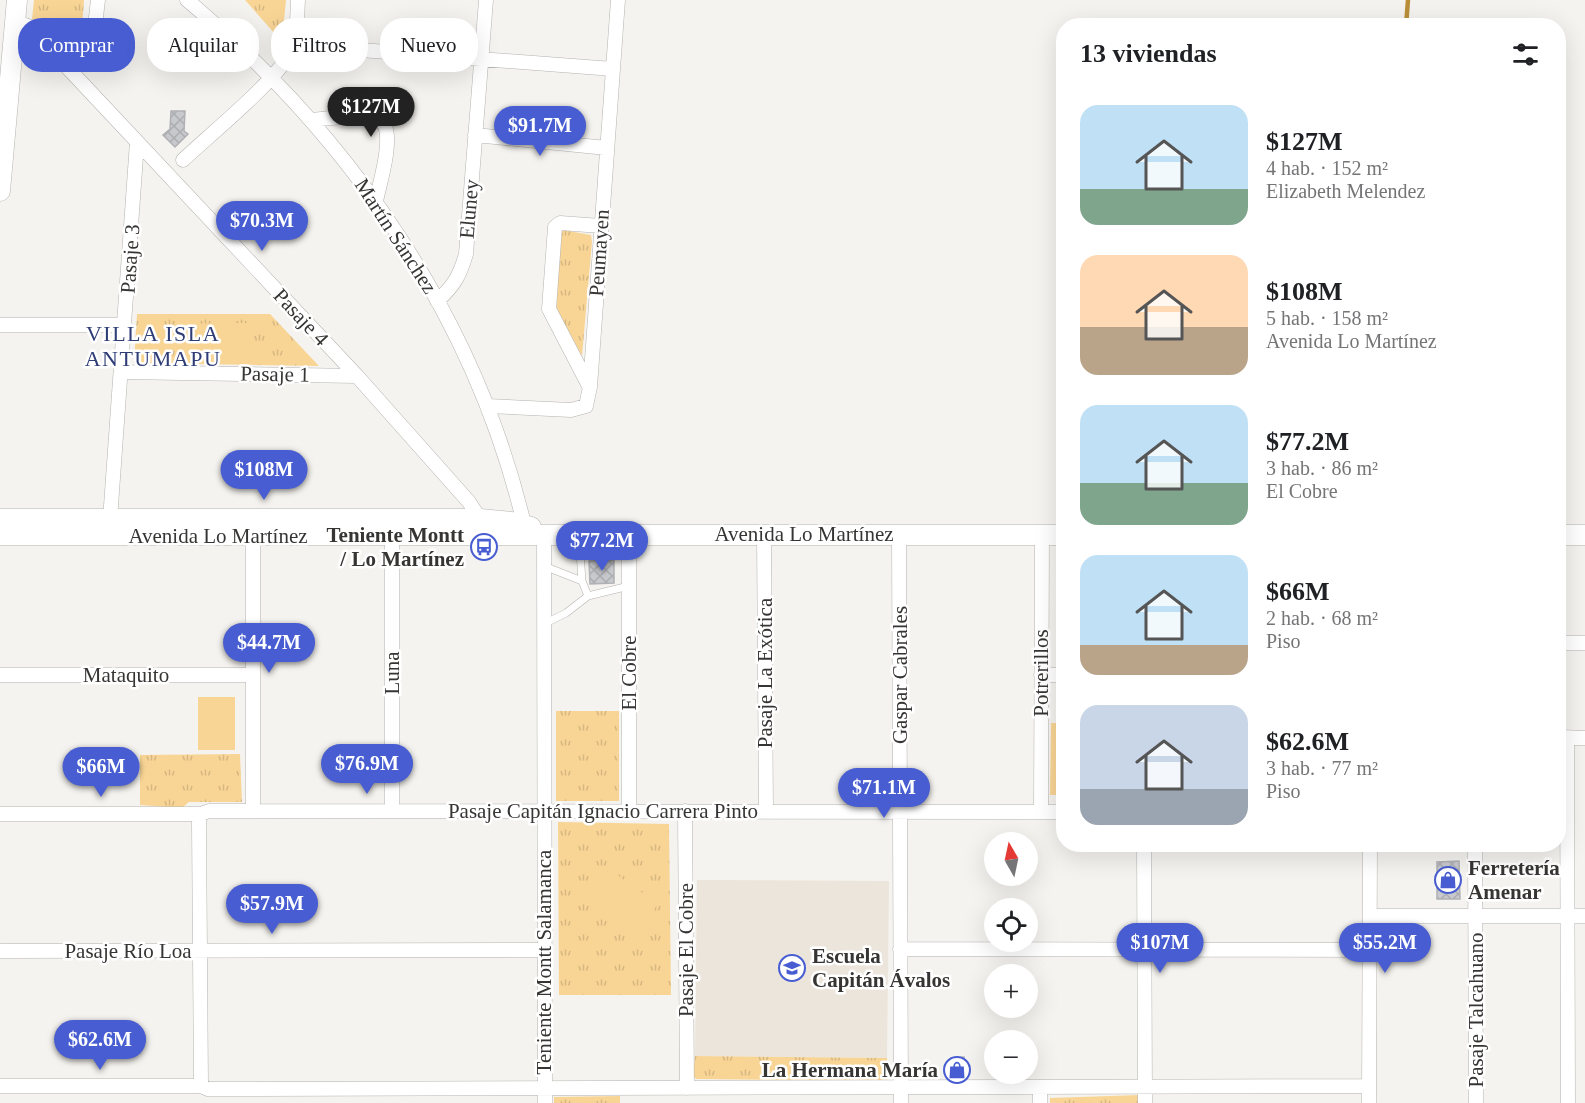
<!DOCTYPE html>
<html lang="es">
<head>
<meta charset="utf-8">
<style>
  :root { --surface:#fff; --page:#f6f6f6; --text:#202124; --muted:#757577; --accent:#475dd1 }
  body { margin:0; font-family:Georgia,serif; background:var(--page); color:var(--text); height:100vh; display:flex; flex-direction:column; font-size:22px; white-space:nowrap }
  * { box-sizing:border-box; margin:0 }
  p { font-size:20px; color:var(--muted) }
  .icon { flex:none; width:33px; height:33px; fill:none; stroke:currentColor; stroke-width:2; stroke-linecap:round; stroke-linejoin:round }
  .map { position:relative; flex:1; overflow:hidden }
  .details { position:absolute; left:1056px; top:18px; width:510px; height:834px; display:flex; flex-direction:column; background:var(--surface); border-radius:24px; box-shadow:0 6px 24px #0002 }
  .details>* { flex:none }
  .top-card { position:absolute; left:18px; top:18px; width:570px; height:54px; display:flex; gap:12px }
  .needle { width:39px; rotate:351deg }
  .tools { position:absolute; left:984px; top:832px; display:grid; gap:12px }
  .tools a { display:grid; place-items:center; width:54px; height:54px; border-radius:50%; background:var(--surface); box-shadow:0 6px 24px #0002; font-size:30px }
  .price { position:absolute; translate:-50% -51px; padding:0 14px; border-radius:21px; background:var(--accent); color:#fff; font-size:20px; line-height:39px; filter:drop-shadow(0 2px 3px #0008) }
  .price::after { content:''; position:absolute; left:50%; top:36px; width:18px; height:14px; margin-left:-9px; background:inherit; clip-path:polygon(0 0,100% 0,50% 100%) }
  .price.current { background:#222; color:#fff }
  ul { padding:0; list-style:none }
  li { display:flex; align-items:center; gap:18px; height:150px; padding:0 24px }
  li span { display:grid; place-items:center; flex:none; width:168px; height:120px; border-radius:18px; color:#555 }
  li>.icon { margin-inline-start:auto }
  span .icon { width:72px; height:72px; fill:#fffc; stroke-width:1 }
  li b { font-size:26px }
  h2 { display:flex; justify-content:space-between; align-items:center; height:72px; padding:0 24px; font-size:26px }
  .pill { padding:0 21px; border-radius:24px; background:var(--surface); box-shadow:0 6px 24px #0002; font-size:21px; line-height:54px }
  .pill.current { background:var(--accent); color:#fff }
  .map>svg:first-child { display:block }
  .built { fill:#ebe5dc }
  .grass { fill:url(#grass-tufts) }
  .pitch { fill:#f9d595 }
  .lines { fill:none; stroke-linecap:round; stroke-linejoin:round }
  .stream { stroke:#ba8f38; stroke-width:4.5 }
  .building { fill:url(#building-cross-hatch); stroke:#b0b1b5; stroke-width:1.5 }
  .service-casing { stroke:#b5b3b0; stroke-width:8 }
  .minor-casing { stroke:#b5b3b0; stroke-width:15 }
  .secondary-casing { stroke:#b5b3b0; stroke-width:21 }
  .service { stroke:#fff; stroke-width:7 }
  .minor { stroke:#fff; stroke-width:14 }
  .secondary { stroke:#fff; stroke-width:20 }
  .labels { text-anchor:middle; stroke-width:5; stroke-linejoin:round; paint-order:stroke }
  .street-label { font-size:21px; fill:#363534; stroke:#fff }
  .poi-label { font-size:21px; font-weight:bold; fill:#363534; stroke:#fff; text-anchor:end }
  .neighbourhood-label { font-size:22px; letter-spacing:1.5px; fill:#2f3d77; stroke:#fff }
</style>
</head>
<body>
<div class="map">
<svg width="1585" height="1103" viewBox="0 0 1585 1103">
  <defs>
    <pattern id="grass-tufts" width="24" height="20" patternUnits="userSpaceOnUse" patternTransform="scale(1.5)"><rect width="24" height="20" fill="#f9d595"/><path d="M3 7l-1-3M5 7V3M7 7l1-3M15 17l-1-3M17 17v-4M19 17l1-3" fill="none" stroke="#d6b781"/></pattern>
    <pattern id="building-cross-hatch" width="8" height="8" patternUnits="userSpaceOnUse" patternTransform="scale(1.5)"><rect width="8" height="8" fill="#c8c9cd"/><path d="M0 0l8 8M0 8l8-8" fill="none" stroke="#acadb1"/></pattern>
  </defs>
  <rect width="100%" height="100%" fill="#f5f3ef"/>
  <path class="built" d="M697 880 889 881 887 1058 695 1056Z"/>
  <path class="grass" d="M34 0H84L81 44 76 53 32 19Z
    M245 0H286L283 30 275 34Z
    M563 230 591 235 592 242 582 356 555 308 558 234Z
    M137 314H270L319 366 134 363Z
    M556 711H619V801H556Z
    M240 754 242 802H189L182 808 140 805V755Z
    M558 822 669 824 671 995H559Z
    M695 1056 887 1058 888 1081 696 1079 693 1076Z
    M1139 1095V1103H1050V1098Z
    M620 1096V1103H554V1097Z"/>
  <path class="pitch" d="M247 323V361L179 362 178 324Z
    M198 697H235V750H198Z
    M1051 723H1063V795H1050Z
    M603 865 658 904 638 931 583 892Z"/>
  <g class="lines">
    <path class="stream" d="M1406 26 1408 0"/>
  </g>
  <path class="building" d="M171 111H185L184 131 188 134 175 147 163 135 170 129Z
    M614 560V583L590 584 589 561Z
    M1459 861 1460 899H1437V862Z
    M964 1057V1078H951V1058Z"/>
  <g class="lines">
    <defs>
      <path id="service" d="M579 537 582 581 588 596
        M544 566 582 581
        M544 624 566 613 588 596 629 586"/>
      <path id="minor" d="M187 0C350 136 475 317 524 524
        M14 21 28 26 35 33 357 376 469 502 480 519
        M294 45 613 69
        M91 60 98 0
        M312 120C330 118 370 112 384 124 393 141 380 182 376 201
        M475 135 607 148
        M183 160C208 136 283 76 293 47 298 33 297 14 298 0
        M437 301C454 286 460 275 466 254L486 0
        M0 325H125
        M122 372 357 376
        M589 386 549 309 555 227 560 223 601 226
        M487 406 571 410 586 406 590 387 618 0
        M110 520 137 142
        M544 534 545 1103
        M629 534V811
        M764 534 766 812
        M899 534 901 1103
        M1558 643H1585
        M0 675H253
        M1041 675H1064
        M1561 737 1585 738
        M1567 738 1568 1103
        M253 811V536
        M392 811V536
        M685 811 687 1088
        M1041 812 1042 535
        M0 814H201L209 811 1064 812
        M1144 844 1145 1103
        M1475 844 1476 1103
        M1370 916H1585
        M900 949 1370 950
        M0 951 544 950
        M0 1086H201L208 1089 1369 1086
        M201 1086 199 823 201 814
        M1040 1087V1103
        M1369 1103 1370 844"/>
      <path id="secondary" d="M0 191 17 0
        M0 519H480L511 522 531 527
        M0 535H1064
        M1558 535H1585"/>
    </defs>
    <use href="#service" class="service-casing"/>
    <use href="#minor" class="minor-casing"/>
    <use href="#secondary" class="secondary-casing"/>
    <use href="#service" class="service"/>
    <use href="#minor" class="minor"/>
    <use href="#secondary" class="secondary"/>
  </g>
  <defs>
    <symbol id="bus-ring" viewBox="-11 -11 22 22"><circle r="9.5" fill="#fff" stroke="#475dd1" stroke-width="1.5"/><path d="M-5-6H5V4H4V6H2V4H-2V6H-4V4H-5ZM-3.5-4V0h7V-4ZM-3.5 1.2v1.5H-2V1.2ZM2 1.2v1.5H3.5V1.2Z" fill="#475dd1"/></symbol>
    <symbol id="shop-ring" viewBox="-11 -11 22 22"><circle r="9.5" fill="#fff" stroke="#475dd1" stroke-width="1.5"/><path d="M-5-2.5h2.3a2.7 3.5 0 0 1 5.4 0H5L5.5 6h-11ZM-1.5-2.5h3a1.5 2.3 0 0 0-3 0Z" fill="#475dd1"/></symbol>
    <symbol id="school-ring" viewBox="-11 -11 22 22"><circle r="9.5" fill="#fff" stroke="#475dd1" stroke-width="1.5"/><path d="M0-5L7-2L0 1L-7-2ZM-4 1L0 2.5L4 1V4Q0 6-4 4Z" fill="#475dd1"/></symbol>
  </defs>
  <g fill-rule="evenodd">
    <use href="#bus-ring" x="469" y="532" width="30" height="30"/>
    <use href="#shop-ring" x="1433" y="865" width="30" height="30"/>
    <use href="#school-ring" x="777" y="953" width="30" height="30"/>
    <use href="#shop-ring" x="942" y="1055" width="30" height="30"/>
  </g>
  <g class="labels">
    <g class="street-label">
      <text transform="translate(469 209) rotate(-85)" y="7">Eluney</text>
      <text transform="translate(396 236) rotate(57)" y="7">Martín Sánchez</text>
      <text transform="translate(599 253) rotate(-86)" y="7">Peumayen</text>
      <text transform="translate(130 259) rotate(-86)" y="7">Pasaje 3</text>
      <text transform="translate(301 317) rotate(47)" y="7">Pasaje 4</text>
      <text transform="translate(275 374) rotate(1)" y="7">Pasaje 1</text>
      <text x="804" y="541">Avenida Lo Martínez</text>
      <text x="218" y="543">Avenida Lo Martínez</text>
      <text transform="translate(392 673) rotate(-90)" y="7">Luna</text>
      <text transform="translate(629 673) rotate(-90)" y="7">El Cobre</text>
      <text transform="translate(765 673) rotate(-90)" y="7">Pasaje La Exótica</text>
      <text transform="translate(1041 673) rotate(-90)" y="7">Potrerillos</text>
      <text x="126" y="682">Mataquito</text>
      <text transform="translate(900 675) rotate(-90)" y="7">Gaspar Cabrales</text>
      <text x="603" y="818">Pasaje Capitán Ignacio Carrera Pinto</text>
      <text transform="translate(686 950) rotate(-90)" y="7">Pasaje El Cobre</text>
      <text x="128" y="958">Pasaje Río Loa</text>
      <text transform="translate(544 962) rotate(-90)" y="7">Teniente Montt Salamanca</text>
      <text transform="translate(1476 1010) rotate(-90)" y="7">Pasaje Talcahuano</text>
    </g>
    <g class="poi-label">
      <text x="464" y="542">Teniente Montt<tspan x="464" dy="24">/ Lo Martínez</tspan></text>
      <text x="1468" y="875" text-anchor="start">Ferretería<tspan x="1468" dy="24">Amenar</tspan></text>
      <text x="812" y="963" text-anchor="start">Escuela<tspan x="812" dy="24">Capitán Ávalos</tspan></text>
      <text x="938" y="1077">La Hermana María</text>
    </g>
    <g class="neighbourhood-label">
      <text x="153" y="341">VILLA ISLA<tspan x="153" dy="25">ANTUMAPU</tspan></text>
    </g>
  </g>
</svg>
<div class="tools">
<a><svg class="needle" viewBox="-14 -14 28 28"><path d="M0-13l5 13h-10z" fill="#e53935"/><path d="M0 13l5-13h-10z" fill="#757577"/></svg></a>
<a><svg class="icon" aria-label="locate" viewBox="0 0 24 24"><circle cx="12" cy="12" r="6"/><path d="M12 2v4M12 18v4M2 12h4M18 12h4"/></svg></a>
<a>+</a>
<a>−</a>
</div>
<b class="price current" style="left:371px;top:138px">$127M</b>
<b class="price" style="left:540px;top:157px">$91.7M</b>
<b class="price" style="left:262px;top:252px">$70.3M</b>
<b class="price" style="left:264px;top:501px">$108M</b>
<b class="price" style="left:602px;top:572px">$77.2M</b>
<b class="price" style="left:269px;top:674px">$44.7M</b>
<b class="price" style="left:367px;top:795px">$76.9M</b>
<b class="price" style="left:101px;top:798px">$66M</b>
<b class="price" style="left:884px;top:819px">$71.1M</b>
<b class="price" style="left:272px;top:935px">$57.9M</b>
<b class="price" style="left:1160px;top:974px">$107M</b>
<b class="price" style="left:1385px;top:974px">$55.2M</b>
<b class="price" style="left:100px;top:1071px">$62.6M</b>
<div class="top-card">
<a class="pill current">Comprar</a>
<a class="pill">Alquilar</a>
<a class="pill">Filtros</a>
<a class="pill">Nuevo</a>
</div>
<section class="details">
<h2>13 viviendas<svg class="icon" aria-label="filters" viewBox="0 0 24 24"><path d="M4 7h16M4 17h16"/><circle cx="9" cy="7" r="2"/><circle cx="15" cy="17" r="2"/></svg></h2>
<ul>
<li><span style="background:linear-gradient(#bfe0f5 70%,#7fa58c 0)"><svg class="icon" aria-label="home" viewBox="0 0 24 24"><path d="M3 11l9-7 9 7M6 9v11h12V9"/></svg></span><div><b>$127M</b><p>4 hab. · 152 m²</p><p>Elizabeth Melendez</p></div></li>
<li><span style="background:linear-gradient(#ffd9b3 60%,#b9a48a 0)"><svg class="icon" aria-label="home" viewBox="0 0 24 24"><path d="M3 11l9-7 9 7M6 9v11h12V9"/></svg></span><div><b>$108M</b><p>5 hab. · 158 m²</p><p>Avenida Lo Martínez</p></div></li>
<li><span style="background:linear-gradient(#bfe0f5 65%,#7fa58c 0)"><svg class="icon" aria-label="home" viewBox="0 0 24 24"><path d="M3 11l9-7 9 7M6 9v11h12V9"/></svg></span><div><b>$77.2M</b><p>3 hab. · 86 m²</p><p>El Cobre</p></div></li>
<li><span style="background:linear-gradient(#bfe0f5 75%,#b9a48a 0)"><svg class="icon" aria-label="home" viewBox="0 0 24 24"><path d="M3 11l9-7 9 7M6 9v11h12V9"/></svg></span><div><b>$66M</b><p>2 hab. · 68 m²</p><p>Piso</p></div></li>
<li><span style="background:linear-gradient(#c9d6e8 70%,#9aa5b1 0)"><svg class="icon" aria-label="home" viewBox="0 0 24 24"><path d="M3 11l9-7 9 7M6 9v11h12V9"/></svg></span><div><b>$62.6M</b><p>3 hab. · 77 m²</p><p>Piso</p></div></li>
</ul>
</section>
</div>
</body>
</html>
